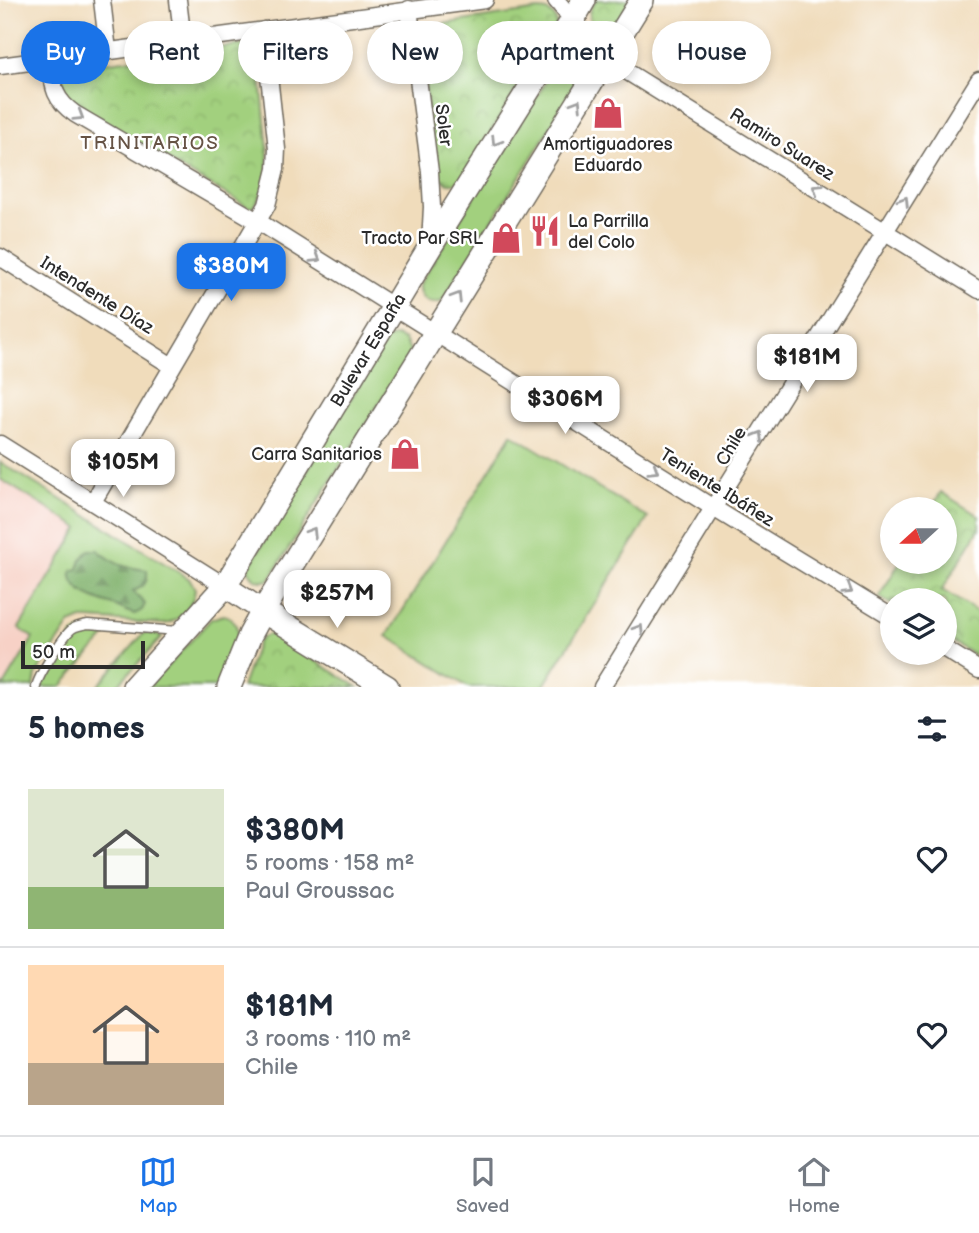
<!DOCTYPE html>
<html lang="en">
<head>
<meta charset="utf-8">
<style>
  :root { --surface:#fff; --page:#f6f6f7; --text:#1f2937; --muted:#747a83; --line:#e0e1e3; --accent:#1a73e8 }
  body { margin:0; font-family:"Balsamiq Sans",sans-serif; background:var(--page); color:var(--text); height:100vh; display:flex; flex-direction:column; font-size:26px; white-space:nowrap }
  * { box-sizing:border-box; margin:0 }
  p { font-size:23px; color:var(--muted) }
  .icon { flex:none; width:38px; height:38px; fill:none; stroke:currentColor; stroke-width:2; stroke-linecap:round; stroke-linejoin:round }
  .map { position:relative; height:687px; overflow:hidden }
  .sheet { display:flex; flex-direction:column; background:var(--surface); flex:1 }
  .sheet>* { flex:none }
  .banner { position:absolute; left:21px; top:21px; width:938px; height:63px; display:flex; gap:14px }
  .needle { width:46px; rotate:249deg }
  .tools { position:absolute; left:880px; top:497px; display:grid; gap:14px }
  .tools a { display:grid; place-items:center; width:77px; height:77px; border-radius:50%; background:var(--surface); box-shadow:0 4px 10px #0003; font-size:35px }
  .scale { position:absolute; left:21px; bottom:18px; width:124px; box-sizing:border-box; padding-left:7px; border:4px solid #2b2b2b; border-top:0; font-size:19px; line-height:24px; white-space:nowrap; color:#2b2b2b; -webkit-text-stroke:5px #fff; paint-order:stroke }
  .price { position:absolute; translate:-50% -60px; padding:0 16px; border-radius:14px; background:#fff; color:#222; font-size:23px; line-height:46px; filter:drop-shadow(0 2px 4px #0008) }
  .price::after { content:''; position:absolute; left:50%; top:42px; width:21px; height:16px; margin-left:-10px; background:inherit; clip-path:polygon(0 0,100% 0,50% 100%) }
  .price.active { background:var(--accent); color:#fff }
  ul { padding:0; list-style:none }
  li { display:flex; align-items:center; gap:21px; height:175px; padding:0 28px }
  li+li { border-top:2px solid var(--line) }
  li span { display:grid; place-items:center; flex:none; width:196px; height:140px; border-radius:0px; color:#555 }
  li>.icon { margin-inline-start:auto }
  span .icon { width:84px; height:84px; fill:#fffc; stroke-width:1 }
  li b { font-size:30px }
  h2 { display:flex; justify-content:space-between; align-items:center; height:84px; padding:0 28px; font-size:30px }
  .chip { padding:0 24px; border-radius:32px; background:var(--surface); box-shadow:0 4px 10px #0003; font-size:24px; line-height:63px }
  .chip.active { background:var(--accent); color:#fff }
  .tabs { display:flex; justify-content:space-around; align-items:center; height:98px; border-top:2px solid var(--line); background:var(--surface); font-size:19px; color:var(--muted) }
  .tabs a { display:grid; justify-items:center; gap:4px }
  .tabs .active { color:var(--accent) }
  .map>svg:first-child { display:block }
  .built { fill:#f7d1c6 }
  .green { fill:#a2d07e; stroke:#667e54; stroke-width:2 }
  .forest { fill:url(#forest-firs); stroke:#566e4c; stroke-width:2 }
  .park { fill:url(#park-crowns); stroke:#667e54; stroke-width:2 }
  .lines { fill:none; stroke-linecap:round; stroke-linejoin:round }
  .service-casing { stroke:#70695d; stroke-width:11 }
  .minor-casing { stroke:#70695d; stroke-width:19 }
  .tertiary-casing { stroke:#70695d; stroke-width:24 }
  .secondary-casing { stroke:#70695d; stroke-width:26 }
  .service { stroke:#fff; stroke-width:8 }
  .minor { stroke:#fff; stroke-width:16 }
  .tertiary { stroke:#fff; stroke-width:21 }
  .secondary { stroke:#fff; stroke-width:23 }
  .oneway { stroke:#a0a0a0 }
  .labels { text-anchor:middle; stroke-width:5; stroke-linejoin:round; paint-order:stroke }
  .street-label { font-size:18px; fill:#2b2b2b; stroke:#fff }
  .poi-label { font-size:18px; fill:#2b2b2b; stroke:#fff; text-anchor:end }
  .neighbourhood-label { font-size:19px; letter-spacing:2px; fill:#665345; stroke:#fff }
</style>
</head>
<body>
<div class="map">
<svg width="979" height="687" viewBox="0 0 979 687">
  <defs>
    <pattern id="forest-firs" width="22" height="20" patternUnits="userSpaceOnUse" patternTransform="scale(1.75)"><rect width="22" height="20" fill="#81b26d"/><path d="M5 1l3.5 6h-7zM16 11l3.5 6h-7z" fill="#6a915a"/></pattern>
    <pattern id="park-crowns" width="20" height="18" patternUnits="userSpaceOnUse" patternTransform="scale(1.75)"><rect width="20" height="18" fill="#a2d07e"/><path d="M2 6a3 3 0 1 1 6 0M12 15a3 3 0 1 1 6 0" fill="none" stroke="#8cb36d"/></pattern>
  </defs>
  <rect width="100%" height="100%" fill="#fff"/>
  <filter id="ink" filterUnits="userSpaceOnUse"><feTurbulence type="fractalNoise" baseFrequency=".0143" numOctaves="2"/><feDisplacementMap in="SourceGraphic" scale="14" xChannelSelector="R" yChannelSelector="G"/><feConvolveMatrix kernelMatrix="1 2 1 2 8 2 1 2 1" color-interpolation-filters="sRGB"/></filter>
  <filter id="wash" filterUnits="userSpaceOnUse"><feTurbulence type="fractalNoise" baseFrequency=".00686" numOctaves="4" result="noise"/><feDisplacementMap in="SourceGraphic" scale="28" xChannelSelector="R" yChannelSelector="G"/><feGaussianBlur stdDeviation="1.57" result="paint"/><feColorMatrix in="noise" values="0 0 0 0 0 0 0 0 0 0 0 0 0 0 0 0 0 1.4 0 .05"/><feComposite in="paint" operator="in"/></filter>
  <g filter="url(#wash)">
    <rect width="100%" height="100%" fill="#f0dcbb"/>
    <path class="built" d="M0 479 79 527 19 628 33 637 4 686 0 684Z"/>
    <path class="green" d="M559 65C574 65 579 75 575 88L442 301C429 307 418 299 419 284L556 66Z
      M396 336 405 340 410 350V354L269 580C258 583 251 578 248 568L387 339Z
      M512 434 648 518 543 687H468L387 636Z
      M0 462 188 578 191 581 195 589C194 605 180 622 164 624L89 619H82L70 624 36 675 34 687H0V684L4 686 33 638 19 628 79 528 0 479Z
      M223 615C233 617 236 623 238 633L218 687H148L211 619Z
      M88 628 111 630 61 687H41L42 680 74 633Z
      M144 633 157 634 162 637 116 687H97Z"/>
    <path class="forest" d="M89 550H98C117 566 123 567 147 570 148 583 144 587 133 591L145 604 142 610 135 614C127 612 121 608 113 605 98 600 69 593 72 571L78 569 81 560Z"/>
    <path class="park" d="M596 0H630C625 8 619 23 610 27 599 33 586 22 590 10 591 6 594 3 596 0Z
      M538 10C549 10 554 13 557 24L461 180C447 189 439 178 435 166L418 30 422 27Z
      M248 44 253 45 258 52 268 149C268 167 267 194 252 207H249L77 109 62 96 57 73 63 68Z
      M941 492 979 516V529L942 590 979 613V658L945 637V600H892V605L879 597 900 562H945V509H931Z
      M269 634 273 635 358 687H242L258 642 263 637Z"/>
  </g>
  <g filter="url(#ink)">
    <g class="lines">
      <defs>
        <path id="service" d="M36 687C38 676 63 636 72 629 76 626 82 625 88 624L178 631"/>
        <path id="minor" d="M102 0 108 51
          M178 0 183 41
          M556 0 605 58 979 290
          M409 9 430 172 432 207 430 243
          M50 59C53 85 52 98 75 114L259 222 715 509 892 617
          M0 66 485 0
          M0 257 172 366
          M0 444 225 586
          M93 502 267 205 276 169 277 149 264 30
          M945 649 979 670
          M602 687C729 486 852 282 979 80"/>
        <path id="tertiary" d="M225 586 263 611"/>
        <path id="secondary" d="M263 611 387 687
          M134 687 225 586 430 247 572 21 584 0
          M229 687 250 635 263 611 642 0"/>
      </defs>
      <use href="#service" class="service-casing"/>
      <use href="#minor" class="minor-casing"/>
      <use href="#tertiary" class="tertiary-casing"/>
      <use href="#secondary" class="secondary-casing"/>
      <use href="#service" class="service"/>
      <use href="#minor" class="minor"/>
      <use href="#tertiary" class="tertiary"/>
      <use href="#secondary" class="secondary"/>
    </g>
    <defs><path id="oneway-chevron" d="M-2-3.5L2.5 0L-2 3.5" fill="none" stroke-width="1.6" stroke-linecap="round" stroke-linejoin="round" transform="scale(1.75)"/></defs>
    <g class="oneway">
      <use href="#oneway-chevron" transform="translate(577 104) rotate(-58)"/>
      <use href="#oneway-chevron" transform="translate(79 116) rotate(32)"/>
      <use href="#oneway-chevron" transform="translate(496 141) rotate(122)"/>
      <use href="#oneway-chevron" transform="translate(817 189) rotate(-148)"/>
      <use href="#oneway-chevron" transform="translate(904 201) rotate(-58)"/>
      <use href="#oneway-chevron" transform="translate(316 258) rotate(32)"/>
      <use href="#oneway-chevron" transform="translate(457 297) rotate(-58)"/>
      <use href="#oneway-chevron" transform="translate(759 436) rotate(-59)"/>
      <use href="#oneway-chevron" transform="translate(654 470) rotate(32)"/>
      <use href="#oneway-chevron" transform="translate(312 532) rotate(-58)"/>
      <use href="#oneway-chevron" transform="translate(848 590) rotate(31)"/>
      <use href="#oneway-chevron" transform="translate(639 629) rotate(-58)"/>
    </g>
  </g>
  <defs>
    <symbol id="shop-bare" viewBox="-9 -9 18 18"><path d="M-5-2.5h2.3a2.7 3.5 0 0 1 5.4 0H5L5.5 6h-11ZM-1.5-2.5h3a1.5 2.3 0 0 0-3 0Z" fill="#d1495b" stroke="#fff" stroke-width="2.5" paint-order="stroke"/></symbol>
    <symbol id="restaurant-bare" viewBox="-9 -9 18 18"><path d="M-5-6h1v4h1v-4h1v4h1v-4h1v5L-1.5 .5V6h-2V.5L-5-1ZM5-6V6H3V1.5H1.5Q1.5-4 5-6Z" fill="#d1495b" stroke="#fff" stroke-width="2.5" paint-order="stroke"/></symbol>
  </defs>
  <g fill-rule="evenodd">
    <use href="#shop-bare" x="586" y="91" width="44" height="44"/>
    <use href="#restaurant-bare" x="523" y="209" width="44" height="44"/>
    <use href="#shop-bare" x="484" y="216" width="44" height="44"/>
    <use href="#shop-bare" x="383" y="432" width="44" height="44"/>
  </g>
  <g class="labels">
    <g class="street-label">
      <text transform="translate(444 125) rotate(83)" y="6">Soler</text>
      <text transform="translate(782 144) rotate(32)" y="6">Ramiro Suarez</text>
      <text transform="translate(97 295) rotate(32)" y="6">Intendente Díaz</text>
      <text transform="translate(368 350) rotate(-59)" y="6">Bulevar España</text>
      <text transform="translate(731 446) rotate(-59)" y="6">Chile</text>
      <text transform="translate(717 487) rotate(32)" y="6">Teniente Ibáñez</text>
    </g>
    <g class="poi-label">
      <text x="608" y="150" text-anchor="middle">Amortiguadores<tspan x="608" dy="21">Eduardo</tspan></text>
      <text x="568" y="227" text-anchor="start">La Parrilla<tspan x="568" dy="21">del Colo</tspan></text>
      <text x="483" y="244">Tracto Par SRL</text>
      <text x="382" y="460">Carra Sanitarios</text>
    </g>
    <g class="neighbourhood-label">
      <text x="150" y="149">TRINITARIOS</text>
    </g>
  </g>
</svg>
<div class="tools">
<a><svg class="needle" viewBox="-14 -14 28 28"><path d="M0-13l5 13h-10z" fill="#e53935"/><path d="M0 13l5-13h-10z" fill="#747a83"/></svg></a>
<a><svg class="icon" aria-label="layers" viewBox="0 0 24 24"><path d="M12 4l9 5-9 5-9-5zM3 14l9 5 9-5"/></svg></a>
</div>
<div class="scale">50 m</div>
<b class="price active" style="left:231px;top:303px">$380M</b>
<b class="price" style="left:807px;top:394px">$181M</b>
<b class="price" style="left:565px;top:436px">$306M</b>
<b class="price" style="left:123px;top:499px">$105M</b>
<b class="price" style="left:337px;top:630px">$257M</b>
<div class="banner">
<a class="chip active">Buy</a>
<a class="chip">Rent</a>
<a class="chip">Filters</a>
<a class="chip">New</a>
<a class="chip">Apartment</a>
<a class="chip">House</a>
</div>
</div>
<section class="sheet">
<h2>5 homes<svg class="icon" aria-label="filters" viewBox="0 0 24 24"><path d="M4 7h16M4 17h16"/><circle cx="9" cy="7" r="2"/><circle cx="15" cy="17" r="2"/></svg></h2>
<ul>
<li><span style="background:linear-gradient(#dfe7d0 70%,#8fb573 0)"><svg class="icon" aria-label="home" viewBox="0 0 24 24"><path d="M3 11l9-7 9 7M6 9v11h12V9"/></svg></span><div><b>$380M</b><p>5 rooms · 158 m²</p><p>Paul Groussac</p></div><svg class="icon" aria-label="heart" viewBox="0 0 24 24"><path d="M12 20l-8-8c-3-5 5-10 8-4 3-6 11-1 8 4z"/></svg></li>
<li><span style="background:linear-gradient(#ffd9b3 70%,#b9a48a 0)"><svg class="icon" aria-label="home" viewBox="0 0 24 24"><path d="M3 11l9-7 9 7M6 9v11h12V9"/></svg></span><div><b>$181M</b><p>3 rooms · 110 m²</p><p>Chile</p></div><svg class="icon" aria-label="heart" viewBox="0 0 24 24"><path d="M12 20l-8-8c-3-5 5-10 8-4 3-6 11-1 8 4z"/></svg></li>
</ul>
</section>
<nav class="tabs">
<a class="active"><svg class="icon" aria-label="map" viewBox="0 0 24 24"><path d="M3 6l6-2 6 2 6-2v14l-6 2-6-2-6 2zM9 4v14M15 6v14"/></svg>Map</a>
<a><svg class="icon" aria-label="saved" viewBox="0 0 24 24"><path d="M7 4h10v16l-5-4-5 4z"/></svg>Saved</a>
<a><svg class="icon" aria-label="home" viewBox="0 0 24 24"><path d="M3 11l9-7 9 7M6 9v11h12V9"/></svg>Home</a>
</nav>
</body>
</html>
